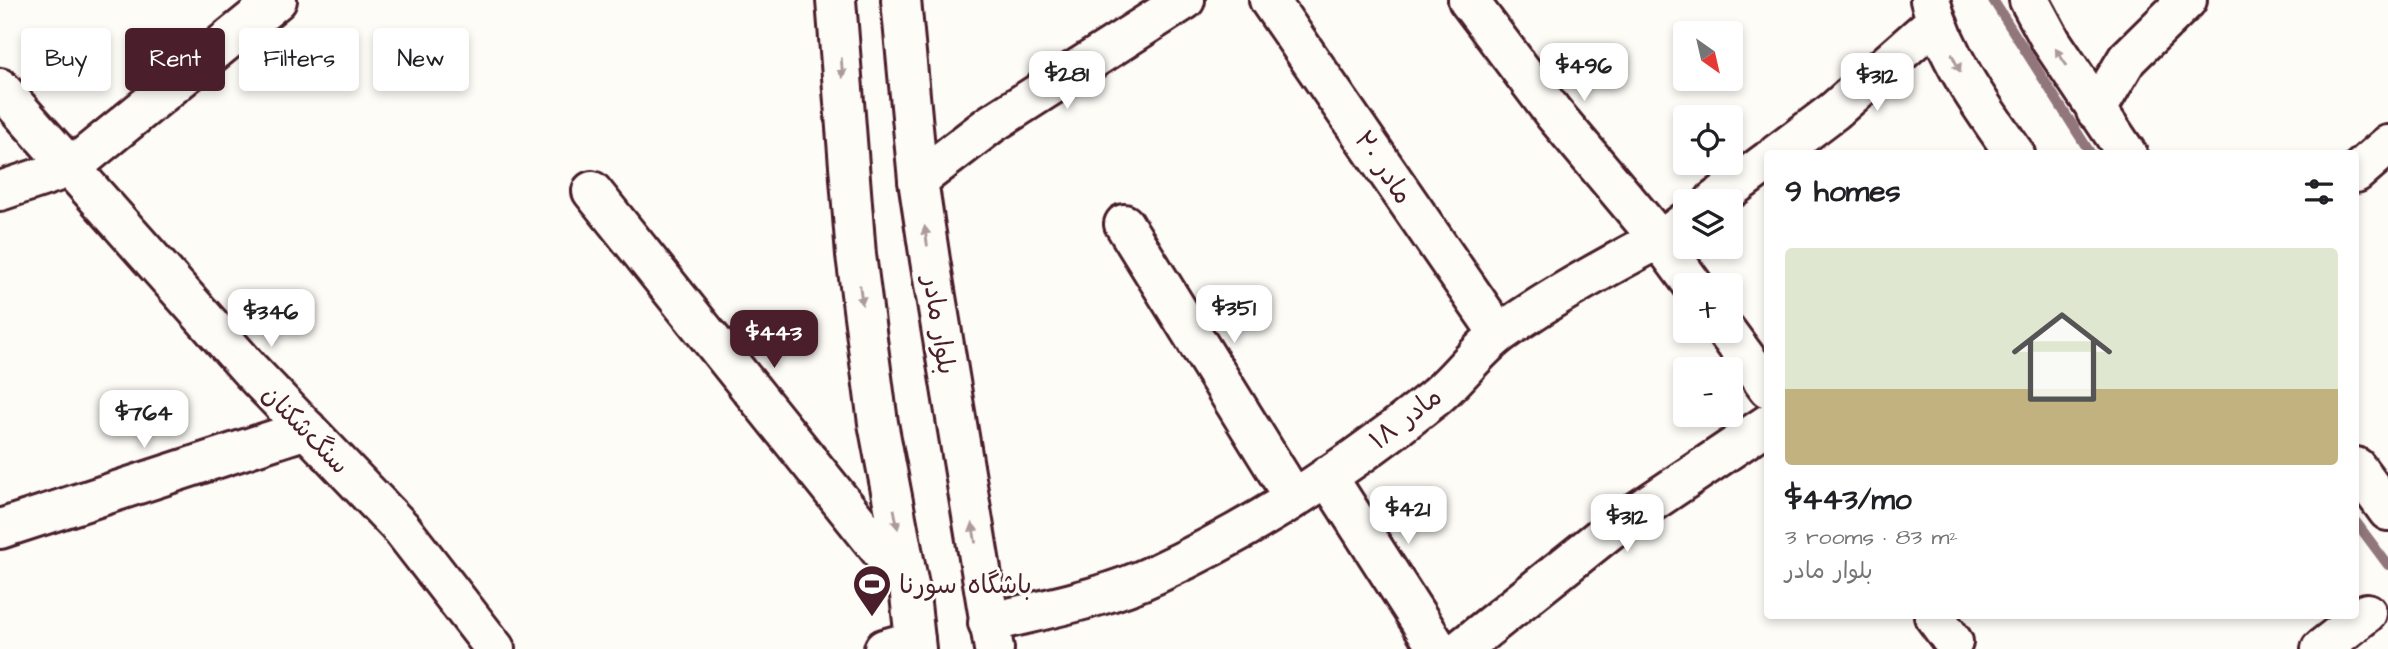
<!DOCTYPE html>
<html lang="en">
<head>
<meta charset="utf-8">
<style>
  :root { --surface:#fff; --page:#f6f6f6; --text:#202124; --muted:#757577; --line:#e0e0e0; --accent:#4a1f2b }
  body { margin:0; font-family:"Architects Daughter","Playpen Sans Arabic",sans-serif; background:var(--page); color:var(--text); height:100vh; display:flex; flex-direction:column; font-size:26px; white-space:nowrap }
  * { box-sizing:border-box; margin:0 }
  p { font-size:23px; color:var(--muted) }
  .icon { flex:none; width:38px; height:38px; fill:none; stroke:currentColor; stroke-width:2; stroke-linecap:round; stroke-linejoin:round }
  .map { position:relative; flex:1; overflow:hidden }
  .details { position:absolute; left:1764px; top:150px; width:595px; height:469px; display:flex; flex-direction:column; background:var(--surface); border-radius:7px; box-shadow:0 4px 10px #0003 }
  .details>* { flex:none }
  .banner { position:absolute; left:21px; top:28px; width:665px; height:63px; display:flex; gap:14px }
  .needle { width:46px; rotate:146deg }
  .tools { position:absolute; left:1673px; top:21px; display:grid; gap:14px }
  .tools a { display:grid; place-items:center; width:70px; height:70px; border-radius:7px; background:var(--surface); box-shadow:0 4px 10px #0003; font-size:35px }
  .price { position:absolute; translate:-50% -60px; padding:0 16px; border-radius:14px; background:#fff; color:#222; font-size:23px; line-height:46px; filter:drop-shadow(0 2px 4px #0008) }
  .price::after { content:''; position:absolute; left:50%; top:42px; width:21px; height:16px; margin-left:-10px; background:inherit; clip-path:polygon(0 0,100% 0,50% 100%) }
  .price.current { background:var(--accent); color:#fff }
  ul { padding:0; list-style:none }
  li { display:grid; align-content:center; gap:14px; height:371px; padding:0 21px }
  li+li { border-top:2px solid var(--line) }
  li span { display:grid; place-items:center; height:217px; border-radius:7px; color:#555 }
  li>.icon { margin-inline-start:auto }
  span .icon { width:126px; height:126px; fill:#fffc; stroke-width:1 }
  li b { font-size:30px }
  h2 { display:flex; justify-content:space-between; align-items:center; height:84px; padding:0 21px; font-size:30px }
  .pill { padding:0 24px; border-radius:7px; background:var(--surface); box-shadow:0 4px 10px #0003; font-size:24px; line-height:63px }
  .pill.current { background:var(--accent); color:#fff }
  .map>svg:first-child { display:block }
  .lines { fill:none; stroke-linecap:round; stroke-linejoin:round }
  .stream { stroke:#91777b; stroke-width:10 }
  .minor-casing { stroke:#4a1f2b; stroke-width:44 }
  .major-casing { stroke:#4a1f2b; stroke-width:44 }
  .minor { stroke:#fdfcf7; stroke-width:38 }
  .major { stroke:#fdfcf7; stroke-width:38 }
  .oneway { fill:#ac999b }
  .labels { text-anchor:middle; stroke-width:6; stroke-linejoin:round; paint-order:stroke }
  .street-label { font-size:26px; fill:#4a1f2b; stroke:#fdfcf7 }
  .poi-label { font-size:26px; fill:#4a1f2b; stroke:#fdfcf7; text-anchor:start }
</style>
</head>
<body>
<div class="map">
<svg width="2388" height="649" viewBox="0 0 2388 649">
  <rect width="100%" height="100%" fill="#fdfcf7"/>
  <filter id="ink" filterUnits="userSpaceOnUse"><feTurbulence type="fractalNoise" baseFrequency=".0143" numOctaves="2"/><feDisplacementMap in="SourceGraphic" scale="14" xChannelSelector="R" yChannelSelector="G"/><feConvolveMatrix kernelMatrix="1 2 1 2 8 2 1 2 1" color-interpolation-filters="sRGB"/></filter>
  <g filter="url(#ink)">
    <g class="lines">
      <path class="stream" d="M1993 0 2091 154
        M2356 522 2388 565"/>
      <defs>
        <path id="minor" d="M1269 0 1499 334
          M1468 0 1554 114 1659 239 1693 285
          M1930 0C1946 58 1981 106 2015 154
          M2029 0 2051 41 2127 154
          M0 88 251 371 402 529 495 649
          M2096 111 2127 59 2187 0
          M1777 154 1834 111 1936 21
          M2356 173 2388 145
          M918 180 991 124 1185 0
          M0 191 72 167 277 0
          M592 191 909 586
          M1714 201 1768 161
          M1124 224 1293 497
          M1726 331 1768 388
          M2356 467 2388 511
          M1327 476 1438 649
          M0 529 307 429
          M1934 616 1953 642
          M988 623C1044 609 1103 599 1156 574 1254 528 1349 467 1433 399 1458 379 1476 351 1502 332 1555 294 1613 264 1670 233L1685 222
          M884 649 915 640
          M1461 649 1610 530 1768 424
          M2321 649 2367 613"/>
        <path id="major" d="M836 0 856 255 878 423 909 586 916 649
          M901 0 918 180 930 260 994 649"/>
      </defs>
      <use href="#minor" class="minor-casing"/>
      <use href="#major" class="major-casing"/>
      <use href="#minor" class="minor"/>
      <use href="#major" class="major"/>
    </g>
    <defs><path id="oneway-solid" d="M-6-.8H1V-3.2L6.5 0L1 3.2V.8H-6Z" transform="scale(1.75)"/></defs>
    <g class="oneway">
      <use href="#oneway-solid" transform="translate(2061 57) rotate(-123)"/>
      <use href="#oneway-solid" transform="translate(1956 63) rotate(64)"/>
      <use href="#oneway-solid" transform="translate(842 68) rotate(86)"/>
      <use href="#oneway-solid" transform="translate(926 236) rotate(-98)"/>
      <use href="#oneway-solid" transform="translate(861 295) rotate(83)"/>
      <use href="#oneway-solid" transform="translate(896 519) rotate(79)"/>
      <use href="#oneway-solid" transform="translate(974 533) rotate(-99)"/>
    </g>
  </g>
  <defs>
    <symbol id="stadium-pin" viewBox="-11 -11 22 30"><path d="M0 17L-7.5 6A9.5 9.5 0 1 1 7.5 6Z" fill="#4a1f2b" stroke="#fdfcf7"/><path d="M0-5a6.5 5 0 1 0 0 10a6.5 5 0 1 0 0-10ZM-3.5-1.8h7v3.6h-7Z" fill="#fff"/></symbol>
  </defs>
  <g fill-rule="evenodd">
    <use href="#stadium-pin" x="850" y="562" width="44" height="60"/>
  </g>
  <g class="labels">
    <g class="street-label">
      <text transform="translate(1384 167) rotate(56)" y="9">مادر ۲۰</text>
      <text transform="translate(940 325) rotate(81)" y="9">بلوار مادر</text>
      <text transform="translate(1405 418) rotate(-38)" y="9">مادر ۱۸</text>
      <text transform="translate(306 429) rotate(46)" y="9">سنگ‌شکنان</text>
    </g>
    <g class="poi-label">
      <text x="899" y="593">باشگاه سورنا</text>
    </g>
  </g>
</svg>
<div class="tools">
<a><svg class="needle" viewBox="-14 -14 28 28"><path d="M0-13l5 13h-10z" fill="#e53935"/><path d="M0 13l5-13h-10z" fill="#757577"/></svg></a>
<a><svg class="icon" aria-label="locate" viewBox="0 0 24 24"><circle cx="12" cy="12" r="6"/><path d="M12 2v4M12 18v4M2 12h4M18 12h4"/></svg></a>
<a><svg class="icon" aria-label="layers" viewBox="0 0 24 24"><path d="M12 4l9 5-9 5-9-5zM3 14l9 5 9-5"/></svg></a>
<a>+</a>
<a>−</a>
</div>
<b class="price" style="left:1584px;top:103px">$496</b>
<b class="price" style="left:1067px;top:111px">$281</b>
<b class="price" style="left:1877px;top:113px">$312</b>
<b class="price" style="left:1234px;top:345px">$351</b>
<b class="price" style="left:271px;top:349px">$346</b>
<b class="price current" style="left:774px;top:370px">$443</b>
<b class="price" style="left:144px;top:450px">$764</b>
<b class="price" style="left:1408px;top:546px">$421</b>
<b class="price" style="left:1627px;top:554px">$312</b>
<div class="banner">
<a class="pill">Buy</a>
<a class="pill current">Rent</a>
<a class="pill">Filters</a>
<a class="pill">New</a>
</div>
<section class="details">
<h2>9 homes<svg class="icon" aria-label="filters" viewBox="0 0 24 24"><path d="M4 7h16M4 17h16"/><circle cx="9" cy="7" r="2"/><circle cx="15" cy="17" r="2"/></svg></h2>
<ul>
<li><span style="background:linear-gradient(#dfe7d0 65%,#c2b280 0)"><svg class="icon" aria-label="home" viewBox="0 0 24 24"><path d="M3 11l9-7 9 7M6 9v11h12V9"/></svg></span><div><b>$443/mo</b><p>3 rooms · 83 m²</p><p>بلوار مادر</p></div></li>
</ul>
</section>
</div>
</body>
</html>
